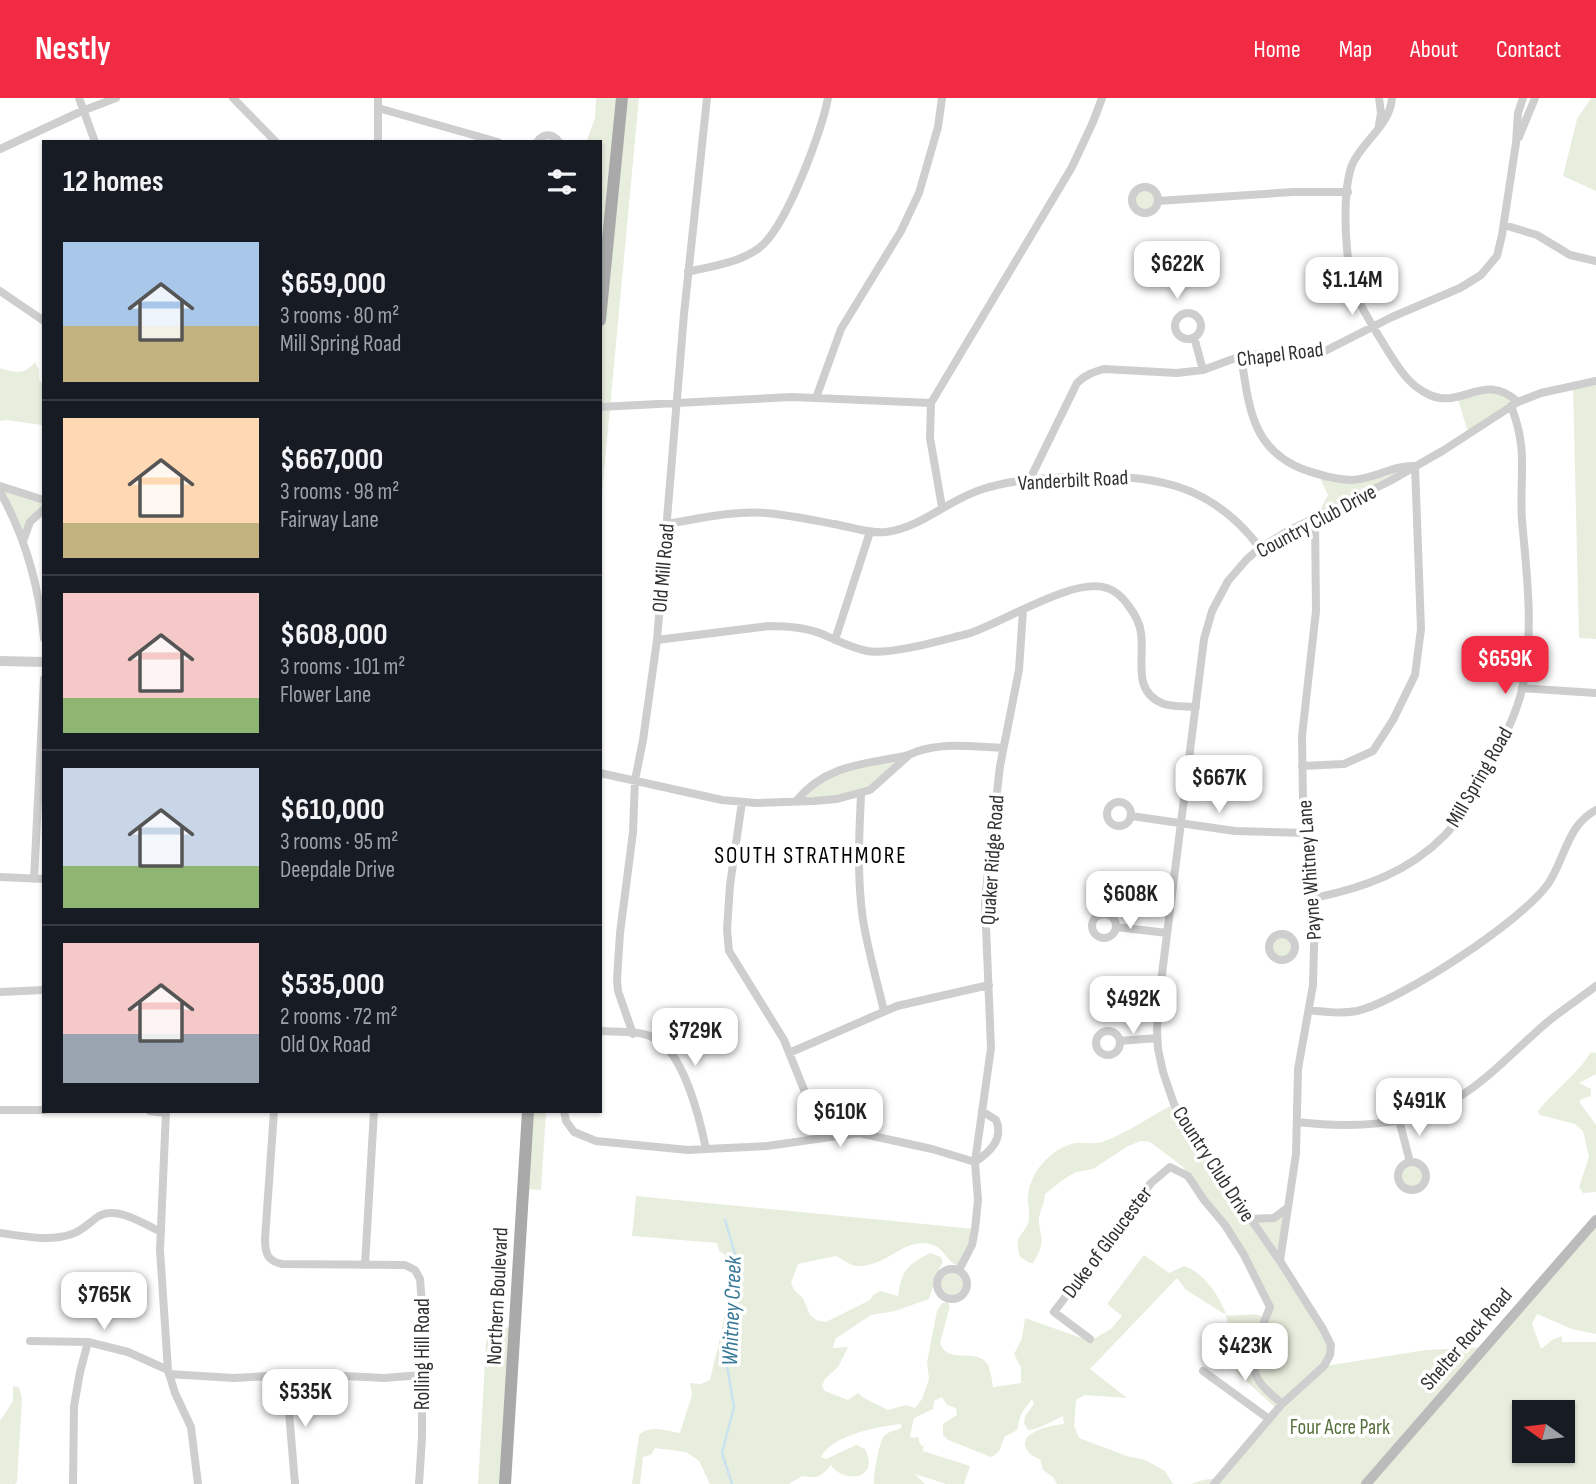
<!DOCTYPE html>
<html lang="en">
<head>
<meta charset="utf-8">
<style>
  :root { --surface:#171b24; --page:#20242c; --text:#f1f3f6; --muted:#9ea1a6; --line:#363941; --accent:#f02b43 }
  body { margin:0; font-family:"Sofia Sans Condensed",sans-serif; background:var(--page); color:var(--text); height:100vh; display:flex; flex-direction:column; font-size:26px; white-space:nowrap }
  * { box-sizing:border-box; margin:0 }
  p { font-size:23px; color:var(--muted) }
  .icon { flex:none; width:38px; height:38px; fill:none; stroke:currentColor; stroke-width:2; stroke-linecap:round; stroke-linejoin:round }
  .map { position:relative; flex:1; overflow:hidden }
  .panel { position:absolute; left:42px; top:42px; width:560px; height:973px; display:flex; flex-direction:column; background:var(--surface); border-radius:0px; box-shadow:0 2px 5px #0004 }
  .panel>* { flex:none }
  .needle { width:46px; rotate:284deg }
  .fabs { position:absolute; left:1512px; top:1302px; display:grid; gap:14px }
  .fabs a { display:grid; place-items:center; width:63px; height:63px; border-radius:0px; background:var(--surface); box-shadow:0 2px 5px #0004; font-size:35px }
  .price { position:absolute; translate:-50% -60px; padding:0 16px; border-radius:14px; background:#fff; color:#222; font-size:23px; line-height:46px; filter:drop-shadow(0 2px 4px #0008) }
  .price::after { content:''; position:absolute; left:50%; top:42px; width:21px; height:16px; margin-left:-10px; background:inherit; clip-path:polygon(0 0,100% 0,50% 100%) }
  .price.on { background:var(--accent); color:#fff }
  ul { padding:0; list-style:none }
  li { display:flex; align-items:center; gap:21px; height:175px; padding:0 21px }
  li+li { border-top:2px solid var(--line) }
  li span { display:grid; place-items:center; flex:none; width:196px; height:140px; border-radius:0px; color:#555 }
  li>.icon { margin-inline-start:auto }
  span .icon { width:84px; height:84px; fill:#fffc; stroke-width:1 }
  li b { font-size:30px }
  h2 { display:flex; justify-content:space-between; align-items:center; height:84px; padding:0 21px; font-size:30px }
  header { display:flex; align-items:center; gap:42px; box-sizing:border-box; height:98px; padding:0 35px; background:var(--accent); color:#fff }
  header strong { font-size:33px }
  nav { display:flex; gap:38px; margin-inline-start:auto; font-size:24px }
  .map>svg:first-child { display:block }
  .green { fill:#e8eede; fill-rule:evenodd }
  .lines { fill:none; stroke-linecap:round; stroke-linejoin:round }
  .stream { stroke:#cae2ef; stroke-width:2.5 }
  .minor { stroke:#cecece; stroke-width:8 }
  .tertiary { stroke:#cecece; stroke-width:10 }
  .secondary { stroke:#bbb; stroke-width:10 }
  .primary { stroke:#a9a9a9; stroke-width:12 }
  .labels { text-anchor:middle; stroke-width:7; stroke-linejoin:round; paint-order:stroke }
  .street-label { font-size:21px; fill:#313131; stroke:#fff }
  .park-label { font-size:21px; fill:#56703b; stroke:#fff }
  .neighbourhood-label { font-size:23px; letter-spacing:2px; fill:#000; stroke:#fff }
  .water-label { font-size:23px; font-style:italic; fill:#397999; stroke:#fff }
</style>
</head>
<body>
<header>
<strong>Nestly</strong>
<nav><a>Home</a><a>Map</a><a>About</a><a>Contact</a></nav>
</header>
<div class="map">
<svg width="1596" height="1386" viewBox="0 0 1596 1386">
  <rect width="100%" height="100%" fill="#fff"/>
  <path class="green" d="M596 0H639L600 417V44H586L595 20Z
    M1591 0H1596V93L1563 78 1577 21Z
    M1132 102a13 13 0 1 1 26 0a13 13 0 1 1-26 0Z
    M35 264 39 272V282L44 287V330L42 327 6 322 0 323V270C14 275 25 277 35 264Z
    M1596 283V541L1579 540 1573 287Z
    M1497 292 1516 304 1468 334 1458 302Z
    M1415 368 1315 421 1328 397 1318 376 1351 382Z
    M0 388 44 402V411L35 419 23 443Z
    M908 658 861 696 797 702 822 678Z
    M1269 849a13 13 0 1 1 26 0a13 13 0 1 1-26 0Z
    M1591 954 1596 955V976L1579 985 1591 991V998L1580 1002V1005L1596 1027V1094L1583 1095 1579 1089 1589 1059 1583 1033 1575 1026 1540 1017 1538 1013C1554 992 1577 977 1591 954Z
    M1174 1006 1249 1121 1260 1122 1286 1111 1280 1163 1330 1243 1325 1268 1426 1252 1486 1249 1596 1122V1236L1572 1231 1537 1216 1532 1226 1541 1251 1552 1242 1562 1238V1244H1596V1386H1191L1203 1382 1219 1380 1277 1311 1237 1275 1226 1217 1186 1192 1177 1180 1090 1271 1127 1300 1085 1297 1076 1302 1074 1328 1079 1340 1127 1358 1145 1362 1165 1373 1173 1386H1057L1053 1379 1043 1372 1040 1361C1030 1359 1017 1345 1031 1336 1039 1330 1053 1327 1064 1326L1063 1318C1054 1322 1037 1332 1028 1332L1024 1325 1025 1318 1034 1306 1032 1301C1029 1306 1023 1312 1021 1317 1015 1331 1023 1331 1005 1338 1000 1347 1002 1355 991 1359L948 1342 943 1337V1326L957 1317 956 1310 947 1307 942 1299 934 1303 933 1311 914 1320 910 1338 912 1340 918 1339 920 1346 924 1349 917 1368 923 1353 970 1368 964 1386H946L915 1376 925 1386H874C873 1379 879 1344 884 1338 888 1334 895 1332 900 1331L902 1328 900 1326C877 1329 832 1337 821 1359L826 1361 856 1347 865 1351C881 1382 843 1386 831 1367 822 1378 817 1381 802 1378L789 1386H710L699 1363 686 1354 655 1350 651 1357 643 1359 640 1386H632L639 1337C650 1326 666 1333 680 1335L692 1297 690 1285 701 1286 710 1282C719 1243 733 1197 725 1157L719 1153 717 1145 632 1138 636 1098 975 1131 968 1150 957 1168C947 1163 944 1151 933 1147 906 1137 887 1170 856 1168 850 1167 842 1161 836 1158L798 1166 791 1185 794 1192 803 1200 810 1217 816 1222 826 1224 870 1202 873 1197 880 1193 898 1198C902 1172 907 1167 930 1155L941 1159 943 1164 938 1173 929 1201 895 1213 871 1217 835 1241 833 1250 848 1249 838 1269 825 1281 822 1288 825 1293 848 1302 858 1295 862 1299 888 1312 906 1307 915 1310 922 1301 929 1281 927 1264 937 1213 942 1205 947 1204 950 1208 940 1245C948 1268 977 1248 988 1267 991 1274 992 1282 993 1289L1021 1285V1270L1014 1256 1022 1240 1025 1220 1090 1243 1111 1231 1122 1218 1107 1206 1144 1157 1169 1175 1184 1168C1202 1173 1221 1199 1226 1217 1238 1219 1254 1213 1263 1219L1270 1208 1244 1157 1182 1068 1150 1044 1141 1043 1128 1048 1093 1071 1076 1074 1064 1081 1045 1096C1045 1106 1038 1115 1039 1125 1042 1143 1044 1148 1033 1165H1030L1020 1159C1012 1134 1027 1138 1029 1120 1030 1112 1027 1105 1028 1098 1030 1074 1051 1050 1075 1045 1084 1044 1094 1047 1102 1044 1127 1035 1151 1018 1174 1006ZM1524 1314H1563V1353H1524Z
    M528 1013H546L541 1092 523 1091Z
    M1398 1078a14 14 0 1 1 28 0a14 14 0 1 1-28 0Z
    M937 1186a15 15 0 1 1 30 0a15 15 0 1 1-30 0Z
    M487 1228 515 1230 505 1386H478Z
    M13 1288 19 1289 22 1301 17 1384 15 1386H0V1323L13 1303Z"/>
  <g class="lines">
    <path class="stream" d="M725 1122 737 1163 732 1184 725 1256 734 1309 722 1355 732 1386"/>
    <path class="minor" d="M79 0 95 44
      M233 0 276 44
      M1379 0 1381 15 1379 27
      M1392 0C1390 28 1362 43 1352 67 1341 97 1345 170 1357 199 1365 217 1376 233 1386 250 1397 267 1406 284 1424 294 1460 316 1482 271 1518 304
      M378 10 498 44
      M1519 39 1535 0
      M378 44V0
      M537 44C543 35 553 35 559 44
      M0 51 82 13 116 0
      M1132 102a13 13 0 1 1 26 0a13 13 0 1 1-26 0Z
      M1158 103 1293 94H1348
      M1504 127 1537 137 1570 157 1596 163
      M688 174C712 168 739 165 759 150 786 130 822 33 828 0
      M0 193 44 223
      M1175 228a13 13 0 1 1 26 0a13 13 0 1 1-26 0Z
      M1194 239 1203 272
      M1241 258C1249 308 1251 352 1305 372 1321 377 1336 382 1352 382 1374 381 1393 367 1415 368L1421 531 1415 577 1393 622 1373 653 1344 666 1302 668
      M816 300 841 231 901 133 919 95 938 29 942 0
      M600 309 792 299 931 305
      M1030 381 1077 285C1085 277 1093 274 1104 271L1177 275 1203 272 1241 258 1270 255 1298 257 1321 255 1392 219 1460 190 1481 177 1497 158 1502 137 1516 45 1518 15 1523 0
      M0 388 44 402
      M0 394C25 438 39 490 44 540
      M942 409 930 340 931 305 1072 69 1093 24 1102 0
      M666 426C698 421 734 412 766 415 789 417 812 422 834 426 852 429 869 436 886 434 921 430 949 401 983 391 1011 382 1042 380 1072 379 1150 376 1210 383 1260 450
      M23 443 30 424 44 411
      M657 542 769 528C787 528 805 529 822 536 836 542 851 550 867 553 891 557 942 542 967 536 1001 526 1074 478 1107 490 1116 493 1123 500 1128 507 1134 515 1140 525 1141 535 1145 560 1131 594 1164 606 1174 609 1185 608 1196 609
      M835 542 870 434
      M1522 590 1596 595
      M600 675 722 702 756 705 814 703 837 701 870 692 908 658
      M861 696C859 738 857 781 863 822 868 853 877 883 884 913
      M797 702C826 667 864 666 905 658 912 656 919 652 926 651 950 645 979 649 1003 650
      M1107 716a12 12 0 1 1 24 0a12 12 0 1 1-24 0Z
      M742 704 730 787 727 832 729 853 784 942 823 1039
      M1131 718 1235 733 1306 735
      M0 779 44 781
      M34 781 44 581
      M1314 800C1363 790 1409 774 1445 737 1463 718 1475 692 1488 670 1502 644 1517 616 1523 587 1534 534 1527 476 1522 423 1519 379 1529 353 1511 308
      M1092 828a12 12 0 1 1 24 0a12 12 0 1 1-24 0Z
      M1116 829 1167 835
      M1269 849a13 13 0 1 1 26 0a13 13 0 1 1-26 0Z
      M0 894 44 892
      M1309 912C1325 914 1341 916 1357 913 1400 903 1522 823 1548 786 1565 761 1567 727 1596 712
      M600 933C617 934 640 932 654 940 684 954 700 1022 706 1051
      M1096 945a12 12 0 1 1 24 0a12 12 0 1 1-24 0Z
      M633 936 618 893 617 881 620 835 633 734 635 682 643 642 657 542 684 216 707 0
      M1120 943 1157 940
      M789 955 897 908 989 887
      M0 1012H44
      M150 1013 166 1015
      M166 1013 160 1152 168 1272 175 1295 191 1329 198 1386
      M274 1013 265 1141C265 1155 267 1163 282 1166L405 1167 415 1172 420 1181 426 1258 422 1277V1339L419 1386
      M564 1013 566 1023 574 1034 596 1043 688 1052 706 1051 767 1048 859 1035 932 1051 975 1064C990 1054 1004 1041 996 1022L982 1013
      M1399 1022 1410 1064
      M1297 1024C1350 1030 1406 1029 1454 1002 1488 982 1515 952 1544 927 1560 913 1579 901 1596 888
      M1398 1078a14 14 0 1 1 28 0a14 14 0 1 1-28 0Z
      M1249 1121 1274 1120 1286 1111
      M0 1135C23 1138 49 1144 72 1136 82 1133 90 1124 99 1118 118 1108 144 1126 161 1134
      M1280 1163 1296 1056 1298 971 1313 887 1315 813 1303 703 1302 638 1316 513 1315 421
      M365 1167 374 1013
      M937 1186a15 15 0 1 1 30 0a15 15 0 1 1-30 0Z
      M959 1172 972 1147 975 1131 978 1102 975 1064 991 950 985 805 988 772 1000 668 1019 572 1023 512
      M1090 1241 1054 1214 1151 1085 1170 1069 1188 1078 1204 1102 1225 1127 1244 1157 1270 1209C1263 1228 1246 1261 1258 1281 1263 1291 1274 1298 1282 1306
      M30 1243 88 1244 128 1254 168 1272
      M1203 1273 1269 1321
      M169 1276 234 1280 305 1276 384 1280 422 1277
      M286 1278 295 1386
      M73 1386 74 1308 80 1274 88 1244
      M1214 1386 1282 1306 1324 1268 1330 1257 1331 1247 1323 1231 1280 1163 1190 1034 1174 1006 1163 974 1158 951 1157 931 1159 900 1204 541 1212 513 1228 483 1247 461 1260 450 1288 433 1390 383 1444 352 1518 304 1541 295 1596 283"/>
    <path class="tertiary" d="M0 563 44 564"/>
    <path class="secondary" d="M1366 1386 1596 1122"/>
    <path class="primary" d="M600 222 622 0
      M505 1386 528 1013"/>
  </g>
  <g class="labels">
    <g class="street-label">
      <text transform="translate(1280 256) rotate(-7)" y="7">Chapel Road</text>
      <text transform="translate(1073 382) rotate(-3)" y="7">Vanderbilt Road</text>
      <text transform="translate(1316 423) rotate(-28)" y="7">Country Club Drive</text>
      <text transform="translate(663 470) rotate(-85)" y="7">Old Mill Road</text>
      <text transform="translate(1479 679) rotate(-60)" y="7">Mill Spring Road</text>
      <text transform="translate(992 762) rotate(-86)" y="7">Quaker Ridge Road</text>
      <text transform="translate(1309 772) rotate(-94)" y="7">Payne Whitney Lane</text>
      <text transform="translate(1214 1066) rotate(57)" y="7">Country Club Drive</text>
      <text transform="translate(1107 1144) rotate(-53)" y="7">Duke of Gloucester</text>
      <text transform="translate(497 1198) rotate(-87)" y="7">Northern Boulevard</text>
      <text transform="translate(1466 1241) rotate(-49)" y="7">Shelter Rock Road</text>
      <text transform="translate(422 1256) rotate(-90)" y="7">Rolling Hill Road</text>
    </g>
    <g class="park-label">
      <text x="1340" y="1336">Four Acre Park</text>
    </g>
    <g class="neighbourhood-label">
      <text x="811" y="765">SOUTH STRATHMORE</text>
    </g>
    <g class="water-label">
      <text transform="translate(731 1213) rotate(-88)" y="8">Whitney Creek</text>
    </g>
  </g>
</svg>
<div class="fabs">
<a><svg class="needle" viewBox="-14 -14 28 28"><path d="M0-13l5 13h-10z" fill="#e53935"/><path d="M0 13l5-13h-10z" fill="#9ea1a6"/></svg></a>
</div>
<b class="price" style="left:1177px;top:203px">$622K</b>
<b class="price" style="left:1352px;top:219px">$1.14M</b>
<b class="price on" style="left:1505px;top:598px">$659K</b>
<b class="price" style="left:1219px;top:717px">$667K</b>
<b class="price" style="left:1130px;top:833px">$608K</b>
<b class="price" style="left:1133px;top:938px">$492K</b>
<b class="price" style="left:695px;top:970px">$729K</b>
<b class="price" style="left:1419px;top:1040px">$491K</b>
<b class="price" style="left:840px;top:1051px">$610K</b>
<b class="price" style="left:104px;top:1234px">$765K</b>
<b class="price" style="left:1245px;top:1285px">$423K</b>
<b class="price" style="left:305px;top:1331px">$535K</b>
<section class="panel">
<h2>12 homes<svg class="icon" aria-label="filters" viewBox="0 0 24 24"><path d="M4 7h16M4 17h16"/><circle cx="9" cy="7" r="2"/><circle cx="15" cy="17" r="2"/></svg></h2>
<ul>
<li><span style="background:linear-gradient(#a9c7e8 60%,#c2b280 0)"><svg class="icon" aria-label="home" viewBox="0 0 24 24"><path d="M3 11l9-7 9 7M6 9v11h12V9"/></svg></span><div><b>$659,000</b><p>3 rooms · 80 m²</p><p>Mill Spring Road</p></div></li>
<li><span style="background:linear-gradient(#ffd9b3 75%,#c2b280 0)"><svg class="icon" aria-label="home" viewBox="0 0 24 24"><path d="M3 11l9-7 9 7M6 9v11h12V9"/></svg></span><div><b>$667,000</b><p>3 rooms · 98 m²</p><p>Fairway Lane</p></div></li>
<li><span style="background:linear-gradient(#f6c9c9 75%,#8fb573 0)"><svg class="icon" aria-label="home" viewBox="0 0 24 24"><path d="M3 11l9-7 9 7M6 9v11h12V9"/></svg></span><div><b>$608,000</b><p>3 rooms · 101 m²</p><p>Flower Lane</p></div></li>
<li><span style="background:linear-gradient(#c9d6e8 70%,#8fb573 0)"><svg class="icon" aria-label="home" viewBox="0 0 24 24"><path d="M3 11l9-7 9 7M6 9v11h12V9"/></svg></span><div><b>$610,000</b><p>3 rooms · 95 m²</p><p>Deepdale Drive</p></div></li>
<li><span style="background:linear-gradient(#f6c9c9 65%,#9aa5b1 0)"><svg class="icon" aria-label="home" viewBox="0 0 24 24"><path d="M3 11l9-7 9 7M6 9v11h12V9"/></svg></span><div><b>$535,000</b><p>2 rooms · 72 m²</p><p>Old Ox Road</p></div></li>
</ul>
</section>
</div>
</body>
</html>
